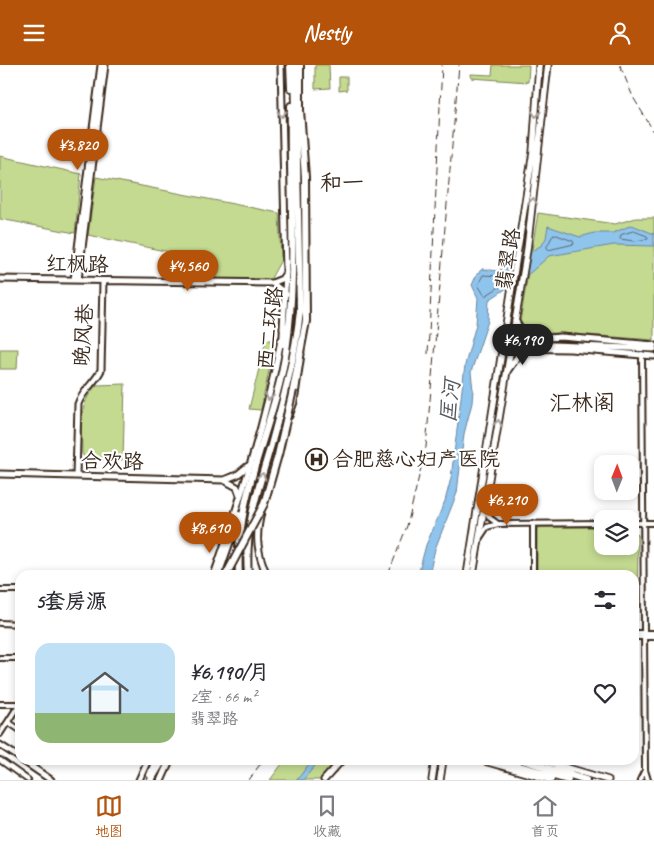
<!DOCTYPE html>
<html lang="zh">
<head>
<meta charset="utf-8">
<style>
  :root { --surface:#fff; --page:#f7f7f7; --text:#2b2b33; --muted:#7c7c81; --line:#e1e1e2; --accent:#b45309 }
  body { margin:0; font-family:Caveat,"LXGW WenKai TC",sans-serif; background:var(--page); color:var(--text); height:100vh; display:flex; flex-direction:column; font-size:19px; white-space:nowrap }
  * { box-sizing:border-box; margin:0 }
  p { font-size:16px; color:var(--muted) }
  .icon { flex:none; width:28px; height:28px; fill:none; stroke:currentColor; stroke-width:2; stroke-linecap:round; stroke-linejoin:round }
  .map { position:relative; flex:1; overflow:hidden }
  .side { position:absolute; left:15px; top:505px; width:624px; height:195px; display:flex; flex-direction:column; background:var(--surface); border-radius:15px; box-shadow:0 2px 8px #0003 }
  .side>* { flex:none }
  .needle { width:32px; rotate:1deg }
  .tools { position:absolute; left:594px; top:390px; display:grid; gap:10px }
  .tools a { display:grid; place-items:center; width:45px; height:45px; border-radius:10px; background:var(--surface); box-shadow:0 2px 8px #0003; font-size:25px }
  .price { position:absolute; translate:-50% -42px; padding:0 11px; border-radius:18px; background:var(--accent); color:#fff; font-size:16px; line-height:32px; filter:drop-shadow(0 1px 2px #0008) }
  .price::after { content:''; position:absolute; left:50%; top:30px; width:15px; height:11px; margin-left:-8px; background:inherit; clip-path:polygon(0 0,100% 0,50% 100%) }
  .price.current { background:#222; color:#fff }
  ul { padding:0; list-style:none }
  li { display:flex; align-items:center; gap:15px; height:125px; padding:0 20px }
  li span { display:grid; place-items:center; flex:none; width:140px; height:100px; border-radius:15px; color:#555 }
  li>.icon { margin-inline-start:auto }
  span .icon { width:60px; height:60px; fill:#fffc; stroke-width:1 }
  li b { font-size:21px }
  h2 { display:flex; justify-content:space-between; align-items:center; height:60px; padding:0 20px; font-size:21px }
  header { display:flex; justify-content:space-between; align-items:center; height:65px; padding:0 20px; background:var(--accent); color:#fff; font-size:22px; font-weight:800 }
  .menu { display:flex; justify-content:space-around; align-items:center; height:70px; border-top:1px solid var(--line); background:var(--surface); font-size:14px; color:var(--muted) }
  .menu a { display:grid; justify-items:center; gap:2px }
  .menu .current { color:var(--accent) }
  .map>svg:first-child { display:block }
  .green { fill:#c3da90; stroke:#7f8257 }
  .water { fill:#8fc4ed; stroke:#6d869a }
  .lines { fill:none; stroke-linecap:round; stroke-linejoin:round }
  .shore { stroke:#5d6871; stroke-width:1 }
  .street-casing { stroke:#3b2a1e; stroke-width:8 }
  .secondary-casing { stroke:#3b2a1e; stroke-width:9 }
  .primary-casing { stroke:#3b2a1e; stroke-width:9 }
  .highway-casing { stroke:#3b2a1e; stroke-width:10 }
  .street { stroke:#fff; stroke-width:4 }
  .secondary { stroke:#fff; stroke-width:5 }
  .primary { stroke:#fff; stroke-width:5.5 }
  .highway { stroke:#fff; stroke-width:6 }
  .rail { stroke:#3b2a1e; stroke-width:1; stroke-dasharray:8 4; stroke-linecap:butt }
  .highway-bridge-casing { stroke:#3b2a1e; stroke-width:10; stroke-linecap:butt }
  .highway-bridge { stroke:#fff; stroke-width:6 }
  .oneway { stroke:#a79f9a }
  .labels { text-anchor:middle; stroke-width:4.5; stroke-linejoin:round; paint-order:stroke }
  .street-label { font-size:21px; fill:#3b2a1e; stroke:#fff }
  .poi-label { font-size:21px; fill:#3b2a1e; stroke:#fff; text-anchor:start }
  .neighbourhood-label { font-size:22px; fill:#3b2a1e; stroke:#fff }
  .water-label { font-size:22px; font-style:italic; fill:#54585c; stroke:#fff }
</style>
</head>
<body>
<header><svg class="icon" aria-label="menu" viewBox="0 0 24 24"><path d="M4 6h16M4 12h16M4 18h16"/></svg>Nestly<svg class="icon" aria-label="person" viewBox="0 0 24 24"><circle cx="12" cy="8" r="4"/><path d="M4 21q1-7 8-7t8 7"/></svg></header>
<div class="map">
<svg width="654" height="715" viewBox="0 0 654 715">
  <rect width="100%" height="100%" fill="#fff"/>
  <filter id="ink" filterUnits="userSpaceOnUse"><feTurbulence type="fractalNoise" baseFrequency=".02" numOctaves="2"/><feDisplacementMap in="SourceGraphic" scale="10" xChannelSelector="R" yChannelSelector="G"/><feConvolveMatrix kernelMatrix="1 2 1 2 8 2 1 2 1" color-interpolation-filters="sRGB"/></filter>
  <g filter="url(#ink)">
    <path class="green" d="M315 0H329L330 23 315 24Z
      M493 0H529L528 17 471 13V9L492 10Z
      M339 12H347V25L339 26Z
      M0 91 81 109 75 168 0 154Z
      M96 112 279 148 281 195 270 215 202 213 203 194 88 170Z
      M538 148 615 159 636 153H654V275L561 268 518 269Z
      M266 275H275L261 345 249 344Z
      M0 284H18L17 304H0Z
      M125 319 123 395 86 394 82 389C82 364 77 339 97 320Z
      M540 462H602V481H630V462L638 470 637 555 634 560V510H537V464Z
      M285 695H337L320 715H270Z"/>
    <path class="water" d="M632 160 654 169V181L614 180 549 191 531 207 489 235 488 256 471 307 473 325 472 338 464 369 457 428 435 484 429 510H418L426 480 445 436 451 413 465 300 476 259 478 233 472 220 477 209 482 204 498 206 542 180 546 173 548 161 580 172 594 168H613Z
      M312 695H320L303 715H297Z"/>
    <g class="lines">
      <path class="shore" d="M634 166 647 171 648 174 634 176 620 174 621 170Z
        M554 169 573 176 574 179 548 185 547 182Z
        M509 216 485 231 478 220 483 210 498 211 511 204"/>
      <defs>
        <path id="street" d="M642 289 645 705
          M630 458H654
          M498 459 602 458
          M481 471 487 462 498 459 490 453 485 444
          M533 510V458
          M0 525H20
          M0 558 20 559
          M634 568H654
          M634 572H654
          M0 593H20
          M0 639H20
          M8 657 20 665
          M0 669 20 638
          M0 695 28 715
          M640 715 645 705 648 715"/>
        <path id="secondary" d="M281 0 286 207 283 264
          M0 214 272 218 282 214 286 208
          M74 215 101 0
          M78 215 105 0
          M272 218 286 229
          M515 255 525 272
          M524 271 534 274 561 272 654 280
          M502 278 654 284
          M501 283 570 284 654 291
          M508 305 520 288 528 284
          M289 351 294 337 301 289
          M0 409 224 415 237 410 248 401
          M76 411 78 339C83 325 95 318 101 305L103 216
          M224 415 237 422 240 430
          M261 448C255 471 257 488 267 510
          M214 510C241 433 266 355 281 275
          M0 680 20 693
          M22 695 51 715
          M139 715 148 695
          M324 715 342 695"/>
        <path id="primary" d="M467 510 533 87 539 0
          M473 510 527 185 548 0
          M481 695 551 715
          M541 695 608 715
          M432 715 435 695
          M440 715 443 695"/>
        <path id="highway" d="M290 0 291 23
          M283 279 284 261
          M293 325 306 256 305 112 300 45V0
          M218 510 239 450
          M239 510C234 431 274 363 286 286 298 204 289 122 291 41
          M248 510C244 464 258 424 271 380 283 336 295 292 300 246L295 0
          M498 695 568 715
          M522 695 586 715
          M557 700 570 706
          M150 710 156 695
          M151 715 163 695
          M161 715 170 695"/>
      </defs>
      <use href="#street" class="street-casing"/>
      <use href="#secondary" class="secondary-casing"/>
      <use href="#primary" class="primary-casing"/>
      <use href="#highway" class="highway-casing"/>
      <use href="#street" class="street"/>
      <use href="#secondary" class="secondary"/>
      <use href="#primary" class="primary"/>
      <use href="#highway" class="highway"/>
      <path class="rail" d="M620 0 633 32 654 67
        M428 289 442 0
        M388 510 407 461 426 382 459 0
        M249 715 263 695"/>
      <defs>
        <path id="highway-bridge" d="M226 510 264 439 278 390 293 325"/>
      </defs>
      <use href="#highway-bridge" class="highway-bridge-casing"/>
      <use href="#highway-bridge" class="highway-bridge"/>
    </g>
    <defs><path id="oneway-chevron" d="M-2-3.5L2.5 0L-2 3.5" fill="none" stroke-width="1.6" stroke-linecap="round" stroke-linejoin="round" transform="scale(1.25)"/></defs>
    <g class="oneway">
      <use href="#oneway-chevron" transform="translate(282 49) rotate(89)"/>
      <use href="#oneway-chevron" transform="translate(536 49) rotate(94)"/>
      <use href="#oneway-chevron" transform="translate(533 136) rotate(-83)"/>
      <use href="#oneway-chevron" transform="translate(269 332) rotate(105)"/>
      <use href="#oneway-chevron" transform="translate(498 358) rotate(-81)"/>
      <use href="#oneway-chevron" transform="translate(262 411) rotate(-74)"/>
    </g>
  </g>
  <defs>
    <symbol id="hospital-ring" viewBox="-11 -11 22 22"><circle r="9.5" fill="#fff" stroke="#3b2a1e" stroke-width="1.5"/><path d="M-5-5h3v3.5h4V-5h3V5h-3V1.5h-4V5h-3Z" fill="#3b2a1e"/></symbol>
  </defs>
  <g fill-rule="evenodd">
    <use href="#hospital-ring" x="304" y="382" width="25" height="25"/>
  </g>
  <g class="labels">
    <g class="street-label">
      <text transform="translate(508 194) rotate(-81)" y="7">翡翠路</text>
      <text transform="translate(77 199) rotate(1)" y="7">红枫路</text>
      <text transform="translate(270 263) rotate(-83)" y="7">西二环路</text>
      <text transform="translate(83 270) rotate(-86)" y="7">晚风巷</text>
      <text transform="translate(112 396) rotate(1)" y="7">合欢路</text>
    </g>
    <g class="poi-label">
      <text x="332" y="401">合肥慈心妇产医院</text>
    </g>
    <g class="neighbourhood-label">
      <text x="342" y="125">和一</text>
      <text x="582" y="345">汇林阁</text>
    </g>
    <g class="water-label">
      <text transform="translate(449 336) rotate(-84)" y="8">匡河</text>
    </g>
  </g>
</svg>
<div class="tools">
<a><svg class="needle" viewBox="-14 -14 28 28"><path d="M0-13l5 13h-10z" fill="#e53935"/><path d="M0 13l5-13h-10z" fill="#7c7c81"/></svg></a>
<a><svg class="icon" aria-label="layers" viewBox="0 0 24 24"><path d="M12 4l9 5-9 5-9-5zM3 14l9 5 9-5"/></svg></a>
</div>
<b class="price" style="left:78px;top:106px">¥3,820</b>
<b class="price" style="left:188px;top:227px">¥4,560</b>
<b class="price current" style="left:523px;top:301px">¥6,190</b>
<b class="price" style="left:507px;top:461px">¥6,210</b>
<b class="price" style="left:210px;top:489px">¥8,610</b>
<section class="side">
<h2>5套房源<svg class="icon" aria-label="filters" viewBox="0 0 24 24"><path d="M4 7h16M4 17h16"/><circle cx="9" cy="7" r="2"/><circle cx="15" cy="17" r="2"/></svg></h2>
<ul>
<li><span style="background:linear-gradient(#bfe0f5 70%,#8fb573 0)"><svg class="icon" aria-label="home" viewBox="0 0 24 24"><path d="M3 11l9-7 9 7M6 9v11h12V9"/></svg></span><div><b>¥6,190/月</b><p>2室 · 66 m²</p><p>翡翠路</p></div><svg class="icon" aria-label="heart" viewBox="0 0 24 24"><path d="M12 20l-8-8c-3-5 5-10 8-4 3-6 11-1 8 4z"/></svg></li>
</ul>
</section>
</div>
<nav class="menu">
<a class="current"><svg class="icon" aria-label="map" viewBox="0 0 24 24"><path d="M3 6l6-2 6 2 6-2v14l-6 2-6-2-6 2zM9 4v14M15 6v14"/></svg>地图</a>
<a><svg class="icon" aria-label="saved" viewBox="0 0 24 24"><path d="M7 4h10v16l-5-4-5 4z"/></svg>收藏</a>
<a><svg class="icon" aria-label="home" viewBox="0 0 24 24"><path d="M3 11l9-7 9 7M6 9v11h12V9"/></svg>首页</a>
</nav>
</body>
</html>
